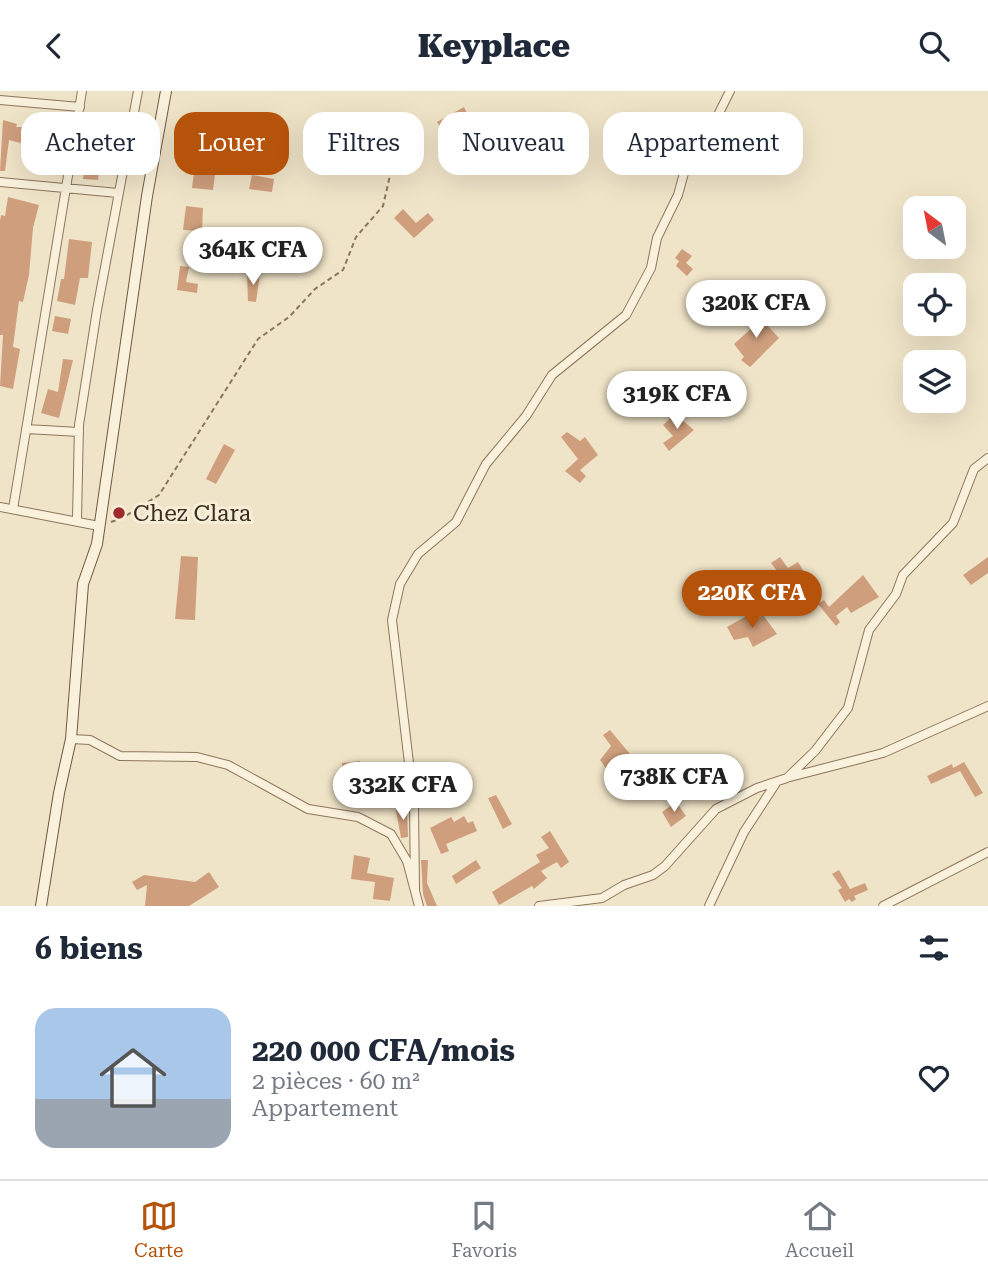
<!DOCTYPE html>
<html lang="fr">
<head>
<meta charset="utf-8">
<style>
  :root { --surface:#fff; --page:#f2f2f3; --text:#1f2937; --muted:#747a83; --line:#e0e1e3; --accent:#b45309 }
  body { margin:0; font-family:"Roboto Serif",serif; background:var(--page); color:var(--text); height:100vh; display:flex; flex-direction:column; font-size:26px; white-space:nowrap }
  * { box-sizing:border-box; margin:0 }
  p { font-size:23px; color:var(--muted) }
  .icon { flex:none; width:38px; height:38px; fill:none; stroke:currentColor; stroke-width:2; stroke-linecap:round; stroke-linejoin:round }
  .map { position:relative; height:815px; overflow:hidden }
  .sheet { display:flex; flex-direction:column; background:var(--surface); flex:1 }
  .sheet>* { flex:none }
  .banner { position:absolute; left:21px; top:21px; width:947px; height:63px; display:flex; gap:14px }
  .needle { width:46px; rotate:328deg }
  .controls { position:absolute; left:903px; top:105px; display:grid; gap:14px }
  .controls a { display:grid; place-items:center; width:63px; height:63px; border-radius:14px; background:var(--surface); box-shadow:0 7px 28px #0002; font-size:35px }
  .price { position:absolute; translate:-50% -60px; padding:0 16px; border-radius:24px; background:#fff; color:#222; font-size:23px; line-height:46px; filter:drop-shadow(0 2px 4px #0008) }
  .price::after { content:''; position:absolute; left:50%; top:42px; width:21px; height:16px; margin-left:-10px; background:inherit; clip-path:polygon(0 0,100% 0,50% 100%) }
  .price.current { background:var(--accent); color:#fff }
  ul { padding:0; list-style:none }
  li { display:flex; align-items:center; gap:21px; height:175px; padding:0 35px }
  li+li { border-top:2px solid var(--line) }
  li span { display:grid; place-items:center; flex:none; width:196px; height:140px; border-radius:21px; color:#555 }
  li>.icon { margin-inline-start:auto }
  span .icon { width:84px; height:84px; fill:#fffc; stroke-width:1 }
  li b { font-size:30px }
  h2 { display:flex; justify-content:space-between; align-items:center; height:84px; padding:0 35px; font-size:30px }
  .pill { padding:0 24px; border-radius:21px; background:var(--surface); box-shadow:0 7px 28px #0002; font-size:24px; line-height:63px }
  .pill.current { background:var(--accent); color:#fff }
  header { display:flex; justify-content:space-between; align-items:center; height:91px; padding:0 35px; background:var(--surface); font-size:32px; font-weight:800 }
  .tabs { display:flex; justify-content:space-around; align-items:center; height:98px; border-top:2px solid var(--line); background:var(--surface); font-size:19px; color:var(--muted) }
  .tabs a { display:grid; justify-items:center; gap:4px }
  .tabs .current { color:var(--accent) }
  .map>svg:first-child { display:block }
  .building { fill:#cf9f7d }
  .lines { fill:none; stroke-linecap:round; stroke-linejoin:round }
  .street-casing { stroke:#8d765c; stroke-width:10 }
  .secondary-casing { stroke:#6f573f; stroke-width:12 }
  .path { stroke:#8d765c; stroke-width:2; stroke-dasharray:5 3.5; stroke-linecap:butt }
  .street { stroke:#faf1dc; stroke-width:8 }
  .secondary { stroke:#faf1dc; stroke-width:10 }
  .poi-dot { fill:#9e2a2b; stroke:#f7eed8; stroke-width:2.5 }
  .labels { text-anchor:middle; stroke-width:6; stroke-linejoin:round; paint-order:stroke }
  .poi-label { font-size:23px; fill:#3d2e20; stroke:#f7eed8; text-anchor:start }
</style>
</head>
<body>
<header><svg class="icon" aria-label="back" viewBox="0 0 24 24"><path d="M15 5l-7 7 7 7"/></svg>Keyplace<svg class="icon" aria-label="search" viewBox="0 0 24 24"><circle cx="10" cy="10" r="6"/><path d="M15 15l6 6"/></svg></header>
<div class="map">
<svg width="988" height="815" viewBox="0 0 988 815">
  <rect width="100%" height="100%" fill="#f0e4c8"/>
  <path class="building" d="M464 16 471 30 461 36 457 29 442 38 437 31Z
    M88 26 110 28 107 50H103L100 65 107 77 99 81 98 89 83 88 85 70H81Z
    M3 29 17 33 16 36H37V42H52L51 56 56 55 57 72 37 73V67L23 66 24 53 9 49 5 80H0Z
    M638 39 650 47 636 67 625 58Z
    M195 74 216 76 213 99 192 97Z
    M252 84 274 88 272 101 249 98Z
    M8 106 39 114 33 137 29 184 23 211 19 210 13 256 20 258 13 298 0 295 3 244H0V130L1 124 5 125Z
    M186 115 203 117 202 140 183 139Z
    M403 118 416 132 428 122 434 129 414 147 394 127Z
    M69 148 92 151 88 187H80L75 214 57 210 61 188H64Z
    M682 158 692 165 686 172 693 178 687 185 676 175 679 170 675 167Z
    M180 175 189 176 186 191 198 193 197 202 177 199Z
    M260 183 256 211 248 210 247 184Z
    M753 219 779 247 750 276 741 269 744 266 734 253 754 235 745 226Z
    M55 225 71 228 68 243 52 240Z
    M63 268 73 269 59 327 41 322 48 298 58 301Z
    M675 323 694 339 669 360 663 352 673 345 663 334Z
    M567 341 580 350 585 346 598 364 580 379 586 385 580 392 565 380 578 368 561 346Z
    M224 353 235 359 216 393 206 388Z
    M181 465 198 466 195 529 175 528Z
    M780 466 788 477 798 471 803 479 785 490 771 472Z
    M988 466V482L971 494 963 484Z
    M863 484 879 506 851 522 847 516 836 525 840 531 836 535 818 513 824 509 829 516Z
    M750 523 754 531 763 524 777 543 753 556 748 546 734 549 727 536Z
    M610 639 635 669 627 676 624 672 609 682 600 669 611 655 603 644Z
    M360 670V697L355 698 357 704 349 707 347 699 344 700 342 672Z
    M964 671 983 702 975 706 960 680 931 693 927 685 952 673 953 677Z
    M496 704 512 733 503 738 488 707Z
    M676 711 686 725 671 736 662 721Z
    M407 717 408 746 401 747 396 719Z
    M464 725 468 732 473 730 477 740 446 753 449 760 441 763 430 737 451 726 454 731Z
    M550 740 569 771 561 777 557 771 541 780 547 787 534 798 532 795 499 814 492 801 540 771 536 764 549 757 541 746Z
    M354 764 370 767 367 782 394 787 390 810 373 808 375 791 351 788Z
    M421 769H428L427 792 437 815H427L423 803Z
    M476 769 481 777 456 793 452 785Z
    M839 779 850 798 865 792 868 799 854 805 856 808 852 811 849 808 845 811 838 799 842 797 832 783Z
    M209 781 219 796 189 815H145L147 794 137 799 132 791 144 784 195 791Z"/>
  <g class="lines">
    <defs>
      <path id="street" d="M0 9 80 16
        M0 91 118 102
        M26 338 79 341
        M0 416 99 435
        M13 418 82 0
        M77 428 79 334 97 219 138 0
        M71 648 90 649 120 665 197 666 228 674 308 718 358 726 391 743 407 770 419 815
        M790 686 883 662 988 615
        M415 799 414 714 392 529 400 493 418 463 456 431 486 373 526 325 552 284 626 224 651 177 657 147 678 104 687 71 717 26 730 0
        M539 815 602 807 624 794 653 784 665 775 716 718 757 697 787 687 815 660 848 617 869 539 896 503 903 484 953 432 974 378 988 367
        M709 815 744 741 776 692
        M883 815 988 761"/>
      <path id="secondary" d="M41 815 59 702 71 648 83 493 97 453 147 105 166 0"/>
    </defs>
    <use href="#street" class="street-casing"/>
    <use href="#secondary" class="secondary-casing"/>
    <path class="path" d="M111 431 124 426 159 404 258 248 289 226 315 198 343 179 356 146 383 115 394 67"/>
    <use href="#street" class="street"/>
    <use href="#secondary" class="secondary"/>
  </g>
  <circle class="poi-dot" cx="119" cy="422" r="7"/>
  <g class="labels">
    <g class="poi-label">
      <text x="133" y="430">Chez Clara</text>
    </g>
  </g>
</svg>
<div class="controls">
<a><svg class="needle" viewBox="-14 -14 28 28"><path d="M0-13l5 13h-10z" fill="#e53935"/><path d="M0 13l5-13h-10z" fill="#747a83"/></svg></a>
<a><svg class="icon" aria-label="locate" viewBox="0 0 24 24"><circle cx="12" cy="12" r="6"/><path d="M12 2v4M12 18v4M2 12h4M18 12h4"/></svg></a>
<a><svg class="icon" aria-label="layers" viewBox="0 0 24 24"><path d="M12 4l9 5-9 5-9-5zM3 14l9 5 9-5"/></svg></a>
</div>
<b class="price" style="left:253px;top:196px">364K CFA</b>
<b class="price" style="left:756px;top:249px">320K CFA</b>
<b class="price" style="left:677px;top:340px">319K CFA</b>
<b class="price current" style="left:752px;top:539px">220K CFA</b>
<b class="price" style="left:674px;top:723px">738K CFA</b>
<b class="price" style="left:403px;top:731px">332K CFA</b>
<div class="banner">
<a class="pill">Acheter</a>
<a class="pill current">Louer</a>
<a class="pill">Filtres</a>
<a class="pill">Nouveau</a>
<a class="pill">Appartement</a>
</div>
</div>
<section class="sheet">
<h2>6 biens<svg class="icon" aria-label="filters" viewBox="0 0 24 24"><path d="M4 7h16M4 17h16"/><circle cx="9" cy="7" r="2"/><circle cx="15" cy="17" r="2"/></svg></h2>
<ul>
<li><span style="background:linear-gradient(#a9c7e8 65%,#9aa5b1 0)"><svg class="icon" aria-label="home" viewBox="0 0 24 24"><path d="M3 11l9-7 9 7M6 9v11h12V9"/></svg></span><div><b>220 000 CFA/mois</b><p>2 pièces · 60 m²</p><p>Appartement</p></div><svg class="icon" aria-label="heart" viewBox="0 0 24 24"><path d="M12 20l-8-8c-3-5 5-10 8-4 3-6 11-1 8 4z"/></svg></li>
</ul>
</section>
<nav class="tabs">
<a class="current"><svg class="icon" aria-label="map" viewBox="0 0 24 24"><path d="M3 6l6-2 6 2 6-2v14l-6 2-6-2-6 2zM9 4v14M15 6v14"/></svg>Carte</a>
<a><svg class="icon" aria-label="saved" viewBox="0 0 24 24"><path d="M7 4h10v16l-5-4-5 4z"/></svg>Favoris</a>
<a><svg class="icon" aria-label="home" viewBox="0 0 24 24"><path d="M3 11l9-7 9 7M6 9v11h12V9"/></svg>Accueil</a>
</nav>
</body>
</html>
